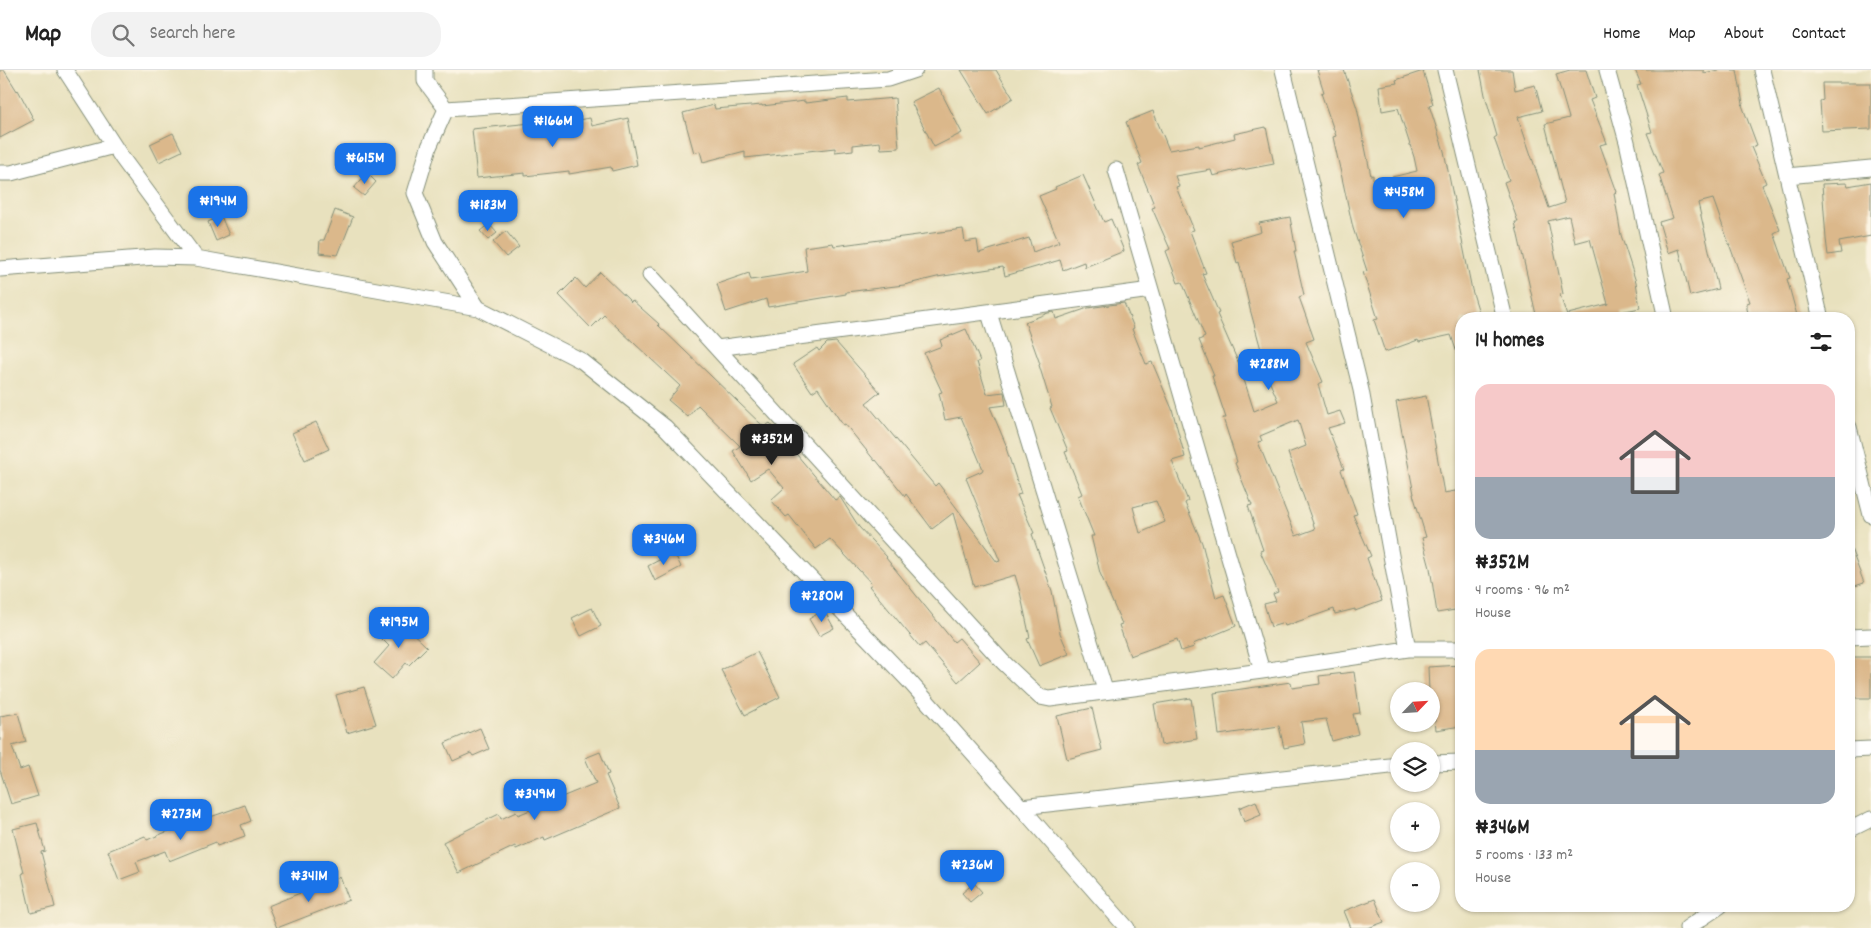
<!DOCTYPE html>
<html lang="en">
<head>
<meta charset="utf-8">
<style>
  :root { --surface:#fff; --page:#f2f2f2; --text:#222; --muted:#767676; --line:#e0e0e0; --accent:#1a73e8 }
  body { margin:0; font-family:Dekko,sans-serif; background:var(--page); color:var(--text); height:100vh; display:flex; flex-direction:column; font-size:19px; white-space:nowrap }
  * { box-sizing:border-box; margin:0 }
  p { font-size:16px; color:var(--muted) }
  .icon { flex:none; width:28px; height:28px; fill:none; stroke:currentColor; stroke-width:2; stroke-linecap:round; stroke-linejoin:round }
  .map { position:relative; flex:1; overflow:hidden }
  .panel { position:absolute; left:1455px; top:242px; width:400px; height:600px; display:flex; flex-direction:column; background:var(--surface); border-radius:20px; box-shadow:0 1px 4px #0004 }
  .panel>* { flex:none }
  .needle { width:32px; rotate:65deg }
  .fabs { position:absolute; left:1390px; top:612px; display:grid; gap:10px }
  .fabs a { display:grid; place-items:center; width:50px; height:50px; border-radius:50%; background:var(--surface); box-shadow:0 1px 4px #0004; font-size:25px }
  .price { position:absolute; translate:-50% -42px; padding:0 11px; border-radius:10px; background:var(--accent); color:#fff; font-size:16px; line-height:32px; filter:drop-shadow(0 1px 2px #0008) }
  .price::after { content:''; position:absolute; left:50%; top:30px; width:15px; height:11px; margin-left:-8px; background:inherit; clip-path:polygon(0 0,100% 0,50% 100%) }
  .price.selected { background:#222; color:#fff }
  ul { padding:0; list-style:none }
  li { display:grid; align-content:center; gap:10px; height:265px; padding:0 20px }
  li span { display:grid; place-items:center; height:155px; border-radius:15px; color:#555 }
  li>.icon { margin-inline-start:auto }
  span .icon { width:90px; height:90px; fill:#fffc; stroke-width:1 }
  li b { font-size:21px }
  h2 { display:flex; justify-content:space-between; align-items:center; height:60px; padding:0 20px; font-size:21px }
  header { display:flex; align-items:center; gap:30px; box-sizing:border-box; height:70px; padding:0 25px; background:var(--surface); border-bottom:1px solid var(--line) }
  header strong { font-size:24px }
  nav { display:flex; gap:28px; margin-inline-start:auto; font-size:18px }
  .search { width:350px; height:45px; background:var(--page); display:flex; align-items:center; gap:12px; box-sizing:border-box; padding:0 18px; border-radius:20px; color:var(--muted); font-size:19px }
  .map>svg:first-child { display:block }
  .building { fill:#dbb88b; fill-rule:evenodd }
  .lines { fill:none; stroke-linecap:round; stroke-linejoin:round }
  .minor-casing { stroke:#848f79; stroke-width:17 }
  .minor { stroke:#fff; stroke-width:15 }
</style>
</head>
<body>
<header>
<strong>Map</strong>
<div class="search"><svg class="icon" aria-label="search" viewBox="0 0 24 24"><circle cx="10" cy="10" r="6"/><path d="M15 15l6 6"/></svg>Search here</div>
<nav><a>Home</a><a>Map</a><a>About</a><a>Contact</a></nav>
</header>
<div class="map">
<svg width="1871" height="858" viewBox="0 0 1871 858">
  <rect width="100%" height="100%" fill="#fcf5e5"/>
  <filter id="ink" filterUnits="userSpaceOnUse"><feTurbulence type="fractalNoise" baseFrequency=".02" numOctaves="2"/><feDisplacementMap in="SourceGraphic" scale="10" xChannelSelector="R" yChannelSelector="G"/><feConvolveMatrix kernelMatrix="1 2 1 2 8 2 1 2 1" color-interpolation-filters="sRGB"/></filter>
  <filter id="wash" filterUnits="userSpaceOnUse"><feTurbulence type="fractalNoise" baseFrequency=".0096" numOctaves="4" result="noise"/><feDisplacementMap in="SourceGraphic" scale="20" xChannelSelector="R" yChannelSelector="G"/><feGaussianBlur stdDeviation="1.12" result="paint"/><feColorMatrix in="noise" values="0 0 0 0 0 0 0 0 0 0 0 0 0 0 0 0 0 1.4 0 .05"/><feComposite in="paint" operator="in"/></filter>
  <g filter="url(#wash)">
    <rect width="100%" height="100%" fill="#e8e1be"/>
    <g id="blocks">
      <path class="building" d="M0 0H4L17 21 18 20 34 50 0 68Z
        M961 0H996L1013 28 988 44Z
        M1317 0H1344L1357 38 1371 106 1373 105V110L1380 108 1385 123 1394 121 1392 107 1417 101 1414 87 1398 38 1382 41 1379 16 1397 13 1396 10 1423 1 1433 34 1429 35 1444 81 1472 220 1481 249H1461V289H1459L1451 265 1419 272 1418 270 1385 282 1374 250 1378 249 1363 202 1367 201 1353 158 1333 67 1336 66 1321 23 1324 22Z
        M1480 0H1512L1515 20 1535 15 1542 41 1518 47 1549 138 1565 133 1545 54 1569 48 1556 4 1570 0H1586L1595 28 1590 30 1607 73 1600 75 1617 122 1614 123 1621 165 1636 212 1640 238 1621 242 1622 249H1569L1568 244 1608 234 1590 169 1575 173 1569 146 1548 151 1563 224 1560 225 1568 249H1537L1515 152H1518L1504 112 1509 110 1494 68 1497 66 1485 25Z
        M1635 0H1704V3L1718 0H1737L1743 34 1742 35 1757 75 1751 77 1766 113 1762 115 1780 160 1774 163 1790 208 1787 209 1798 249H1750L1747 239V233L1750 232 1713 129 1698 133 1718 219 1690 226 1679 179 1668 183 1659 152 1673 148 1659 105 1663 103 1647 63 1652 62 1637 15 1641 14Z
        M1822 13H1871V59L1822 61 1820 31 1823 30Z
        M939 18 962 63 934 77 911 32Z
        M848 28V32L895 28 899 78 881 79 880 72 853 75V80L835 82V78L745 88V81L703 92 700 81 694 83 683 43 714 35 715 39 762 35V36L805 31V33Z
        M1153 41 1169 80 1199 75V77L1235 68 1234 64 1266 57 1274 94 1242 100 1241 99 1213 106 1211 100 1175 106 1179 116 1176 117 1194 160 1190 161 1206 203 1202 204 1219 243 1217 244 1239 294 1254 341 1278 331 1264 299 1266 298 1250 239 1239 192 1237 193 1231 171 1261 162 1259 153 1290 147 1296 181H1294L1304 225 1299 227 1314 269 1306 272 1323 312 1318 314 1327 345 1340 341 1345 353 1328 358 1344 399 1341 400 1357 444 1353 445 1371 486 1367 488 1382 531 1355 541V539L1335 544 1334 539 1285 556 1284 553 1271 557 1264 534 1276 531 1273 524 1278 522 1260 481 1263 480 1248 436 1252 435 1235 393 1237 392 1223 348H1226L1212 306H1214L1199 270 1205 267 1182 212 1178 213 1166 181 1170 179 1152 138 1155 137 1138 95 1142 93 1126 52ZM1298 350 1306 376 1288 383 1315 459 1296 466 1258 372 1262 371 1260 366Z
        M590 48 592 56 628 48 637 95 612 101 611 97 569 104V101L525 106V103L477 108 472 59 551 51 552 54Z
        M173 63 182 81 159 92 150 74Z
        M367 103 376 112 364 126 354 118Z
        M1083 105 1104 152 1111 149 1124 181 1085 197 1084 192 1063 200 1060 190 1005 206 1003 197 937 207 904 215 846 222V224L768 237 766 229 726 242 717 214 749 203 751 210 807 201 804 177 833 173 834 176 963 159 965 172 977 170 979 183 1029 168 1033 182 1059 172 1039 126 1056 119 1055 117Z
        M1871 112V166L1839 172 1841 183 1828 185 1826 169 1822 114 1847 113 1848 116Z
        M335 140 353 147 338 185 319 183 320 170H324Z
        M221 146 229 165 216 171 208 152Z
        M489 154 497 163 488 170 480 161Z
        M506 161 519 177 506 187 493 172Z
        M600 202 631 232 632 230 659 254 658 255 764 357 770 353 835 430 840 427 859 457 887 487 886 488 954 572 959 568 980 592 958 612 925 573 920 577 869 516 872 514 830 469 816 479 789 445 786 447 771 430 784 418 768 399 751 410 733 381 740 376 698 335 688 347 668 330 680 316 604 245 591 258 559 225 576 208 585 218Z
        M1124 233 1134 258 1132 259 1146 294 1152 292 1172 339 1185 387 1172 391 1188 431 1185 433 1202 473 1216 528 1224 525 1236 556 1193 574 1194 577 1181 581 1177 569 1130 586 1119 555 1122 554 1100 503 1091 466H1094L1078 426 1082 424 1065 382 1068 381 1050 338 1052 337 1039 295 1040 294 1025 252 1048 243 1054 242 1056 249 1088 238ZM1156 431 1165 452 1140 463 1133 437Z
        M966 259 980 291 977 292 987 324 1004 322 1006 335 990 337 1007 377 1006 378 1021 424 1017 425 1034 463 1032 464 1052 521 1060 563 1069 584 1039 596 1027 569 1030 568 1020 522 1015 505 974 517 953 443 932 459 906 424 905 426 876 390 875 391 845 354 843 355 818 318 812 322 793 294 817 278 819 281 827 273 836 272 880 322 866 333 935 416 938 413 997 492 1000 491 966 408 982 401 983 399 961 347 945 350 939 323 942 322 924 283 942 276 940 270Z
        M1426 326 1444 423 1461 420V539L1437 543 1430 498 1422 468 1426 467 1413 424H1414L1396 332Z
        M316 352 329 379 305 390 292 363Z
        M1849 476H1850L1864 513 1849 518Z
        M674 482 681 497 655 511 648 496Z
        M592 538 601 556 581 566 572 548Z
        M824 540 834 558 819 566 809 549Z
        M397 548 427 577 409 595 406 593 392 609 374 593 389 576 379 566Z
        M757 582 780 627 745 645 721 600Z
        M1852 587H1871V628H1852Z
        M1461 595V656L1436 660 1434 642 1431 643V621H1429L1428 597Z
        M1354 602 1360 643 1353 644 1358 664 1332 671 1326 649 1301 652 1305 674 1284 678 1279 656 1219 665 1214 623 1291 612 1292 618 1320 614 1319 606Z
        M364 617 376 654 347 663 336 625Z
        M1191 628 1197 669 1161 675 1154 634Z
        M1092 638 1102 680 1067 689 1057 646Z
        M18 643 26 672 12 676 20 700 28 697 38 726 11 734 0 700V646Z
        M480 658 489 679 473 686 471 683 453 691 445 673Z
        M600 682 609 704 606 705 620 738 545 770 544 767 516 779 515 776 459 803 443 772 499 744 501 749 516 742 518 745 596 713 585 688Z
        M1256 731 1261 745 1244 752 1239 738Z
        M245 735 251 751 241 755 245 766 217 776 216 772 169 791 165 781 136 792 140 802 119 810 108 781 145 766 147 770 195 750 196 752Z
        M37 753 45 781 41 782 55 837 31 843 22 804 24 803 13 759Z
        M340 807 349 830 277 858 268 836Z
        M974 813 982 822 970 832 962 823Z
        M1375 829 1384 852 1368 858H1351L1344 841Z"/>
    </g>
  </g>
  <g filter="url(#ink)">
    <use href="#blocks" fill-opacity="0" stroke="#848f79" stroke-width="1"/>
    <g class="lines">
      <defs>
        <path id="minor" d="M65 0 122 88 196 188
          M425 0V11L446 39
          M1283 0 1361 320 1408 579
          M1445 0 1505 249
          M1607 0 1627 72 1666 249
          M1762 0 1821 249
          M1116 100 1262 601
          M0 103H11L114 76
          M1787 106 1871 98
          M0 199 155 187 196 188 478 238 582 291 665 357 909 611 1021 737 1399 695
          M650 205 1003 592 1040 627 1050 629 1262 601 1408 579H1461
          M478 238 435 172 415 123 429 77 446 39 888 9 915 0
          M989 243 1105 620
          M717 278 1151 220
          M1849 357 1871 445
          M1849 567 1871 566
          M1849 680 1871 679
          M1431 693 1461 692
          M1021 737 1127 858
          M1849 760 1871 749
          M1687 858 1720 836"/>
      </defs>
      <use href="#minor" class="minor-casing"/>
      <use href="#minor" class="minor"/>
    </g>
  </g>
</svg>
<div class="fabs">
<a><svg class="needle" viewBox="-14 -14 28 28"><path d="M0-13l5 13h-10z" fill="#e53935"/><path d="M0 13l5-13h-10z" fill="#767676"/></svg></a>
<a><svg class="icon" aria-label="layers" viewBox="0 0 24 24"><path d="M12 4l9 5-9 5-9-5zM3 14l9 5 9-5"/></svg></a>
<a>+</a>
<a>−</a>
</div>
<b class="price" style="left:553px;top:78px">₦166M</b>
<b class="price" style="left:365px;top:115px">₦615M</b>
<b class="price" style="left:1404px;top:149px">₦458M</b>
<b class="price" style="left:218px;top:158px">₦194M</b>
<b class="price" style="left:488px;top:162px">₦183M</b>
<b class="price" style="left:1269px;top:321px">₦288M</b>
<b class="price selected" style="left:772px;top:396px">₦352M</b>
<b class="price" style="left:664px;top:496px">₦346M</b>
<b class="price" style="left:822px;top:553px">₦280M</b>
<b class="price" style="left:399px;top:579px">₦195M</b>
<b class="price" style="left:535px;top:751px">₦349M</b>
<b class="price" style="left:181px;top:771px">₦273M</b>
<b class="price" style="left:972px;top:822px">₦236M</b>
<b class="price" style="left:309px;top:833px">₦341M</b>
<section class="panel">
<h2>14 homes<svg class="icon" aria-label="filters" viewBox="0 0 24 24"><path d="M4 7h16M4 17h16"/><circle cx="9" cy="7" r="2"/><circle cx="15" cy="17" r="2"/></svg></h2>
<ul>
<li><span style="background:linear-gradient(#f6c9c9 60%,#9aa5b1 0)"><svg class="icon" aria-label="home" viewBox="0 0 24 24"><path d="M3 11l9-7 9 7M6 9v11h12V9"/></svg></span><div><b>₦352M</b><p>4 rooms · 96 m²</p><p>House</p></div></li>
<li><span style="background:linear-gradient(#ffd9b3 65%,#9aa5b1 0)"><svg class="icon" aria-label="home" viewBox="0 0 24 24"><path d="M3 11l9-7 9 7M6 9v11h12V9"/></svg></span><div><b>₦346M</b><p>5 rooms · 133 m²</p><p>House</p></div></li>
</ul>
</section>
</div>
</body>
</html>
